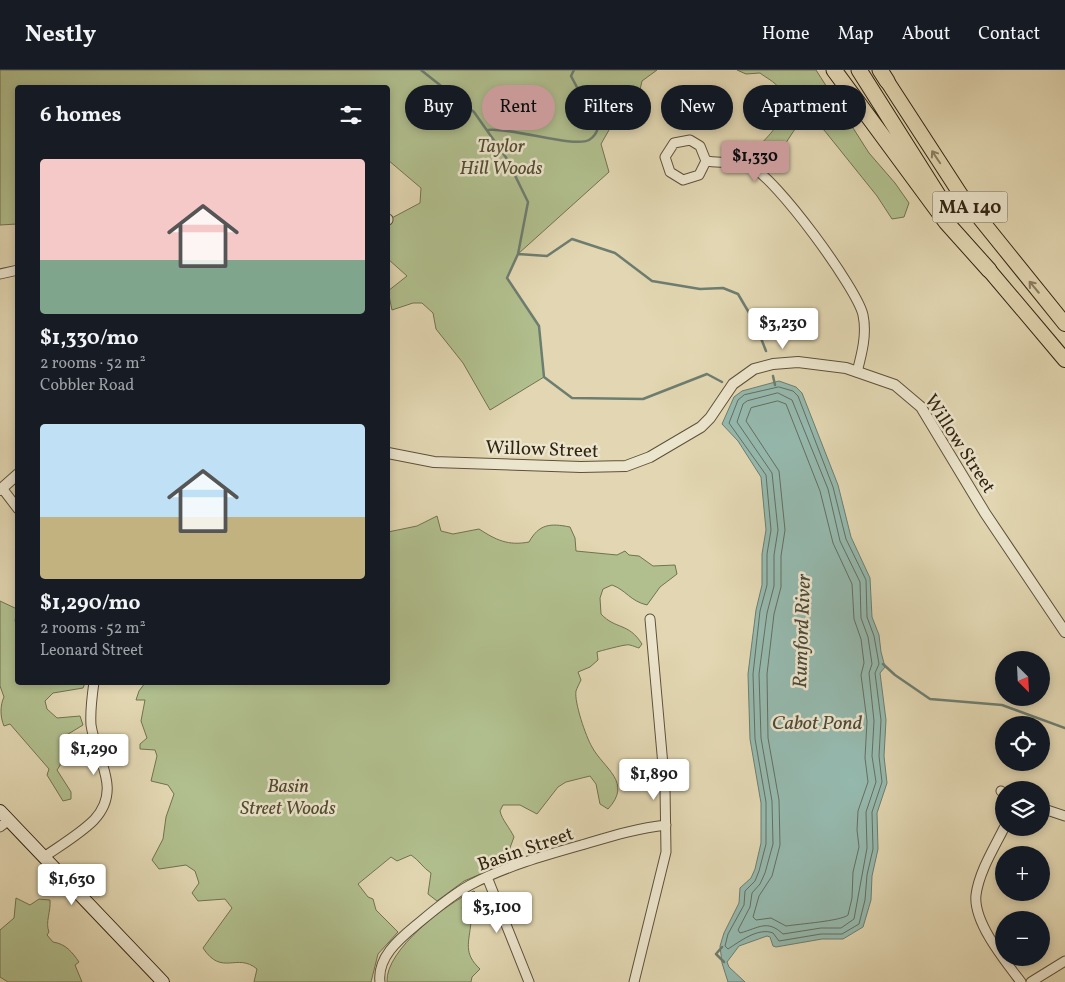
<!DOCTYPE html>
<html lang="en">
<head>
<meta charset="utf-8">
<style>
  :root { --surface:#171b24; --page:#20242c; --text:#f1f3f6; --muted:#9ea1a6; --line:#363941; --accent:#c59692 }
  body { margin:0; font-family:Vollkorn,serif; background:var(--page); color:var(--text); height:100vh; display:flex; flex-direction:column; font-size:19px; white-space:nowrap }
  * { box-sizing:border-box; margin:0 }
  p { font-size:16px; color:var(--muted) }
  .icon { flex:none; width:28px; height:28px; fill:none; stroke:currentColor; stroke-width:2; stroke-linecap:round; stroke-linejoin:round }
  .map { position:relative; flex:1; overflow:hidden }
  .sheet { position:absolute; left:15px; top:15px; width:375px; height:600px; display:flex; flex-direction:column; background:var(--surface); border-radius:5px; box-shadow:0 2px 8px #0003 }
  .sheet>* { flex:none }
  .guide { position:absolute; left:405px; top:15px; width:475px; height:45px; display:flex; gap:10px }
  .needle { width:32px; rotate:156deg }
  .tools { position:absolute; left:995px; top:581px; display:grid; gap:10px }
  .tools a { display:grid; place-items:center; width:55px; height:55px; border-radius:50%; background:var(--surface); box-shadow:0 2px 8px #0003; font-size:25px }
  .price { position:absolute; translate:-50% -42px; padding:0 11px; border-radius:5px; background:#fff; color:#222; font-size:16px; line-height:32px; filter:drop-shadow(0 1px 2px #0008) }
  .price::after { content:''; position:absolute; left:50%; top:30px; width:15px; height:11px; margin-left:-8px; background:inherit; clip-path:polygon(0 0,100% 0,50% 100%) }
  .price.on { background:var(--accent); color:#111 }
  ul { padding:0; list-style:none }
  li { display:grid; align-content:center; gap:10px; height:265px; padding:0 25px }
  li span { display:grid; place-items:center; height:155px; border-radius:5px; color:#555 }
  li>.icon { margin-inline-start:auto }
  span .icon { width:90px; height:90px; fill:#fffc; stroke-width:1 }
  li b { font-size:21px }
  h2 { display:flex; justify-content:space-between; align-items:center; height:60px; padding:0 25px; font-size:21px }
  .tag { padding:0 18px; border-radius:22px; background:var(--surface); box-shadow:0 2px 8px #0003; font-size:18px; line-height:45px }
  .tag.on { background:var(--accent); color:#111 }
  header { display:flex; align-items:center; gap:30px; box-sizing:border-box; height:70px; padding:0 25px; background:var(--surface); border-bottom:1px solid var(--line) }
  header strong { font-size:24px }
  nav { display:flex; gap:28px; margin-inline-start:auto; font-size:18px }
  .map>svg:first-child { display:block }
  .green { fill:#b1bf8e; stroke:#727250 }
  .water { fill:#95b9ae; stroke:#6d7d70 }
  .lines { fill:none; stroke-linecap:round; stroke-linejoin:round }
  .shore { stroke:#646e60; stroke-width:1 }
  .stream { stroke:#6d7d70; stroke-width:2.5 }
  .minor-casing { stroke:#5e513a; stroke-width:11 }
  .tertiary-casing { stroke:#5e513a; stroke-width:12 }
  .secondary-casing { stroke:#322412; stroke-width:14 }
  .trunk-casing { stroke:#322412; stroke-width:16 }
  .motorway-casing { stroke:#322412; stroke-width:17 }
  .minor { stroke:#ece5cd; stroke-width:9 }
  .tertiary { stroke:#ece5cd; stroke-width:10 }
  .secondary { stroke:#ece5cd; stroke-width:12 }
  .trunk { stroke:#e2d7b2; stroke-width:14 }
  .motorway { stroke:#e2d7b2; stroke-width:15 }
  .oneway { stroke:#8a7e62 }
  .labels { text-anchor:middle; stroke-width:5; stroke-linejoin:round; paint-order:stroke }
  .shield { fill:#ece5cd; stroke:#6a5e4a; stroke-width:1 }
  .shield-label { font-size:18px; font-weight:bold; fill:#322412 }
  .park-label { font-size:19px; font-style:italic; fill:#524b31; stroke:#ece5cd }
  .street-label { font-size:19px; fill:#322412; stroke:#ece5cd }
  .water-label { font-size:20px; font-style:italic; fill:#4b4939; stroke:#ece5cd }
</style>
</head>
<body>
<header>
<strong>Nestly</strong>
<nav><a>Home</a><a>Map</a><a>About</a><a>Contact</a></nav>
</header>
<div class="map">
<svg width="1065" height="912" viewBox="0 0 1065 912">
  <rect width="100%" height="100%" fill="#e2d7b2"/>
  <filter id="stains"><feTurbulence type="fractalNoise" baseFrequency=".004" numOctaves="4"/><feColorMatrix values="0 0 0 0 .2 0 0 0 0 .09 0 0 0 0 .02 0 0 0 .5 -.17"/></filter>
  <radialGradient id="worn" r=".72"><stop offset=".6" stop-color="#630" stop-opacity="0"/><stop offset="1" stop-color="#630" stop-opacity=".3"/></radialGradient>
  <path class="green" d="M0 0H657L642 11 634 46H617L601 74 609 102 518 184 507 208 539 256 544 307 490 340 463 293 436 259 433 243 422 233H413L392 240 388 221 407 206 388 189V150L420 133 421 118 388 90V18H18L17 154 0 155Z
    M737 0H816L869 83 895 113 909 133 904 147 892 149 877 126 824 60 803 48C789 66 779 86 764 105L737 94C757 78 798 47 779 18 775 12 765 7 760 3L746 4Z
    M437 446 441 461 453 464 479 459C496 470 508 476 529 472 539 454 550 453 570 457L575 468 576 481 617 485 625 481 629 485 639 486 653 496 675 495 677 504 660 517 647 535C630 531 626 520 612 515L603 519 600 528 601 544C616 560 628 552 642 574L639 578C635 577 630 574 626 575 623 575 600 581 597 582L598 590 590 597 578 602 581 610C579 614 577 618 576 621 574 632 586 667 592 677 604 699 633 712 608 739L600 734 596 714 590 706 566 712 558 717 537 744 520 735H503L500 741C502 750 510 758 514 767L504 794 464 811 437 831 428 824 431 803C423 798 419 790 411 785L397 791 391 787 358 814 368 827 373 829 376 840 398 862 378 884 371 912H254L257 899C237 882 222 907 203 878L232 838 225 829 198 831 192 823 199 813 195 801 186 795 159 799 152 790 163 769 166 747 174 724 168 715 151 711 157 686 155 680 140 679V674L147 668 141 651 145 630H136L139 621 145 613 388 612V462L417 456Z
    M0 531 17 539 15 551 18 556V612L85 613 83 618 53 623 45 631 47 639 57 648 80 646 83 655 60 669C64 681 65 689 57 700L71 722V729L63 731 47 705 49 699 10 654 4 656C0 647 0 635 4 627L0 616Z
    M474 821 478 825 465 833 462 838 471 852C469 873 463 883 480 899L472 907 471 912H387C385 880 447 833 474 821Z
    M16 828 30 835 39 829 50 830C51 842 45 852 49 862L47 865 53 872C66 874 72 882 79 892L75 895 82 912H8L0 907V860L14 848Z"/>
  <path class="water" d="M779 311 796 317 802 323 838 415 851 467 870 508 872 547 879 565 881 582 885 597 880 603 886 650 884 686 887 713 877 743 878 779 872 806 871 830 863 857 843 869H822L776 877 773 876 770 867 767 866 739 876 727 892 729 897 745 912H728L722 893 720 876 724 863 739 833 740 818 751 808 755 799 761 773V733L750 669 748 604 756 540 762 515V484L766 460 761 407 738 371 722 354 734 327 742 321Z"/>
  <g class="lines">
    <path class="shore" d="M779 317 793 321 798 326 833 417 846 469 866 510 867 547 874 566 879 594 875 603 881 650 879 686 882 712 872 742 873 779 867 805 865 830 859 854 842 864H821L779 871 773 863C758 857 739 872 728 879L725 876 728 864 744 835 745 821 755 811 759 801 766 774V732L755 669 753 604 760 541 767 515V484L771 460 766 405 729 353 738 330 744 325Z
      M778 323 792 330 828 419 840 471 860 512 861 548 868 567 872 594 869 603 874 651 872 686 876 712 866 742 867 778 854 849 841 858H821L783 864C767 849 759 858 740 863L738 860 750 837 752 823 760 814 765 803 773 774 772 731 761 668 759 604 767 543 774 516V485L778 460 772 403 737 352 743 334 747 331Z
      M778 331 786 334 820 421 833 473 852 514 854 549 861 569 864 593 861 605 867 651 865 688 868 712 858 741 857 760 859 777 853 802 852 828 848 845C841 851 799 854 786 856L771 848 756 850 753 847 759 826 772 806 780 775 779 730 768 668 767 604 774 544 781 517V486L785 460 779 401 746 351 751 338Z"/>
    <path class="stream" d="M421 0 474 42 507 89 528 132 518 184 507 208 539 256 544 307 572 328 643 329 707 304 722 312
      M488 60C511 57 574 78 589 70 594 67 597 62 598 57L571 6 574 0
      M518 184 547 186 572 169 615 183 652 211 700 219 723 218 738 224 755 253 766 281
      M773 306 775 315
      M883 594 895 605 930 629 1002 635 1065 658
      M722 877 716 884 724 892"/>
    <defs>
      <path id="minor" d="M706 91 700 76 690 70 674 73 665 87 670 102 683 110 699 105 706 91C720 93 737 92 751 97 775 106 858 220 863 245 867 264 862 283 857 302
        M388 149V150
        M0 204 18 200
        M2 418 18 439
        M1001 721 1004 723
        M1041 738 1065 746
        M0 757 9 750
        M1004 758C994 778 979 802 976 825 973 852 1005 891 1021 912
        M44 787C61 775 80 764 94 750 123 719 96 689 91 655 90 641 92 626 94 612
        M487 807 529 912
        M380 912C377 888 398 870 415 856 432 842 450 826 470 815 506 796 546 785 585 774 612 766 638 758 666 755
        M634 912 666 782 665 718 650 549
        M1031 912 1065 891"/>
      <path id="tertiary" d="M388 383 434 392 581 397 626 396 650 387 701 357 710 348 733 314 754 299 773 294 798 292 846 298 895 315 921 337 985 443 1065 562
        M0 420 18 404"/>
      <path id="secondary" d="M0 741 163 912"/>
      <path id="trunk" d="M887 11 961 125 1065 254
        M989 200 1065 290"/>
      <path id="motorway" d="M834 0 946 152 989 200
        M859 0 943 133
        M880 0 887 11"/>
    </defs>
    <use href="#minor" class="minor-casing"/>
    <use href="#tertiary" class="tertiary-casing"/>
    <use href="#secondary" class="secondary-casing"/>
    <use href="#trunk" class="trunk-casing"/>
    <use href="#motorway" class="motorway-casing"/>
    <use href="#minor" class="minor"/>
    <use href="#tertiary" class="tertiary"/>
    <use href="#secondary" class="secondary"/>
    <use href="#trunk" class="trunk"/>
    <use href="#motorway" class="motorway"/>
  </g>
  <defs><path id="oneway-shaft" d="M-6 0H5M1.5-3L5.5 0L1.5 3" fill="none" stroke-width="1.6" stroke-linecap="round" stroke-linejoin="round" transform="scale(1.25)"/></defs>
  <g class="oneway">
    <use href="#oneway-shaft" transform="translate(936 87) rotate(-124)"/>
    <use href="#oneway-shaft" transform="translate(1034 217) rotate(-130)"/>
  </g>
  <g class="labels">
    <rect class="shield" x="932.5" y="121.5" width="75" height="31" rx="4"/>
    <g class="shield-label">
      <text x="970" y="143">MA 140</text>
    </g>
    <g class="park-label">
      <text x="501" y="82">Taylor<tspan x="501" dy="22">Hill Woods</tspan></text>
      <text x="288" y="722">Basin<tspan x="288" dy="22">Street Woods</tspan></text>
    </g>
    <g class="street-label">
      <text transform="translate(961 373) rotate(57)" y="7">Willow Street</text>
      <text transform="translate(542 378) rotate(2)" y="7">Willow Street</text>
      <text transform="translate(525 778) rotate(-19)" y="7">Basin Street</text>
    </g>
    <g class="water-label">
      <text transform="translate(801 561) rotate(-88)" y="7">Rumford River</text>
      <text x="817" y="659">Cabot Pond</text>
    </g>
  </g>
  <rect width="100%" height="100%" filter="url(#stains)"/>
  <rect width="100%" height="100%" fill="url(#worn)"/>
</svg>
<div class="tools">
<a><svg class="needle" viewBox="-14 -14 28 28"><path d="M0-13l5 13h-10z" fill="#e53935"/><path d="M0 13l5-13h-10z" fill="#9ea1a6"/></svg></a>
<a><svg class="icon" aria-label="locate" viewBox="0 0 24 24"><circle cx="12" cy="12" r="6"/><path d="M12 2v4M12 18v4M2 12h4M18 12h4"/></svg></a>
<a><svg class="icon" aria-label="layers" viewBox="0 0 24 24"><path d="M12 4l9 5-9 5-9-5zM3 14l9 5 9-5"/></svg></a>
<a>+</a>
<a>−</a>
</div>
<b class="price on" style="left:755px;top:113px">$1,330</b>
<b class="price" style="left:783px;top:280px">$3,230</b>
<b class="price" style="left:94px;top:706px">$1,290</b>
<b class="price" style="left:654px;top:731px">$1,890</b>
<b class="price" style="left:72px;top:836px">$1,630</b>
<b class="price" style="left:497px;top:864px">$3,100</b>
<div class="guide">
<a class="tag">Buy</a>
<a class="tag on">Rent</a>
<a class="tag">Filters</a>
<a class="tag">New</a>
<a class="tag">Apartment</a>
</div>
<section class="sheet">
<h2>6 homes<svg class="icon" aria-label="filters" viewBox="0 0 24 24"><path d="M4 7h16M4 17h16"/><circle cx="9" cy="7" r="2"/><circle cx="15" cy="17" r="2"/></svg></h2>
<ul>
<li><span style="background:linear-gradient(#f6c9c9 65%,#7fa58c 0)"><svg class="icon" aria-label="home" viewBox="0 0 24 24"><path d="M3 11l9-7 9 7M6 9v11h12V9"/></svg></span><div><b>$1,330/mo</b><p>2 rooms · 52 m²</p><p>Cobbler Road</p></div></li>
<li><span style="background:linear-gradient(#bfe0f5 60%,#c2b280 0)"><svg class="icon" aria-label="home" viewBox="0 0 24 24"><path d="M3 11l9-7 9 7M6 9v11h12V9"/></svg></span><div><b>$1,290/mo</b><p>2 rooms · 52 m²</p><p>Leonard Street</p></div></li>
</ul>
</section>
</div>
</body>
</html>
